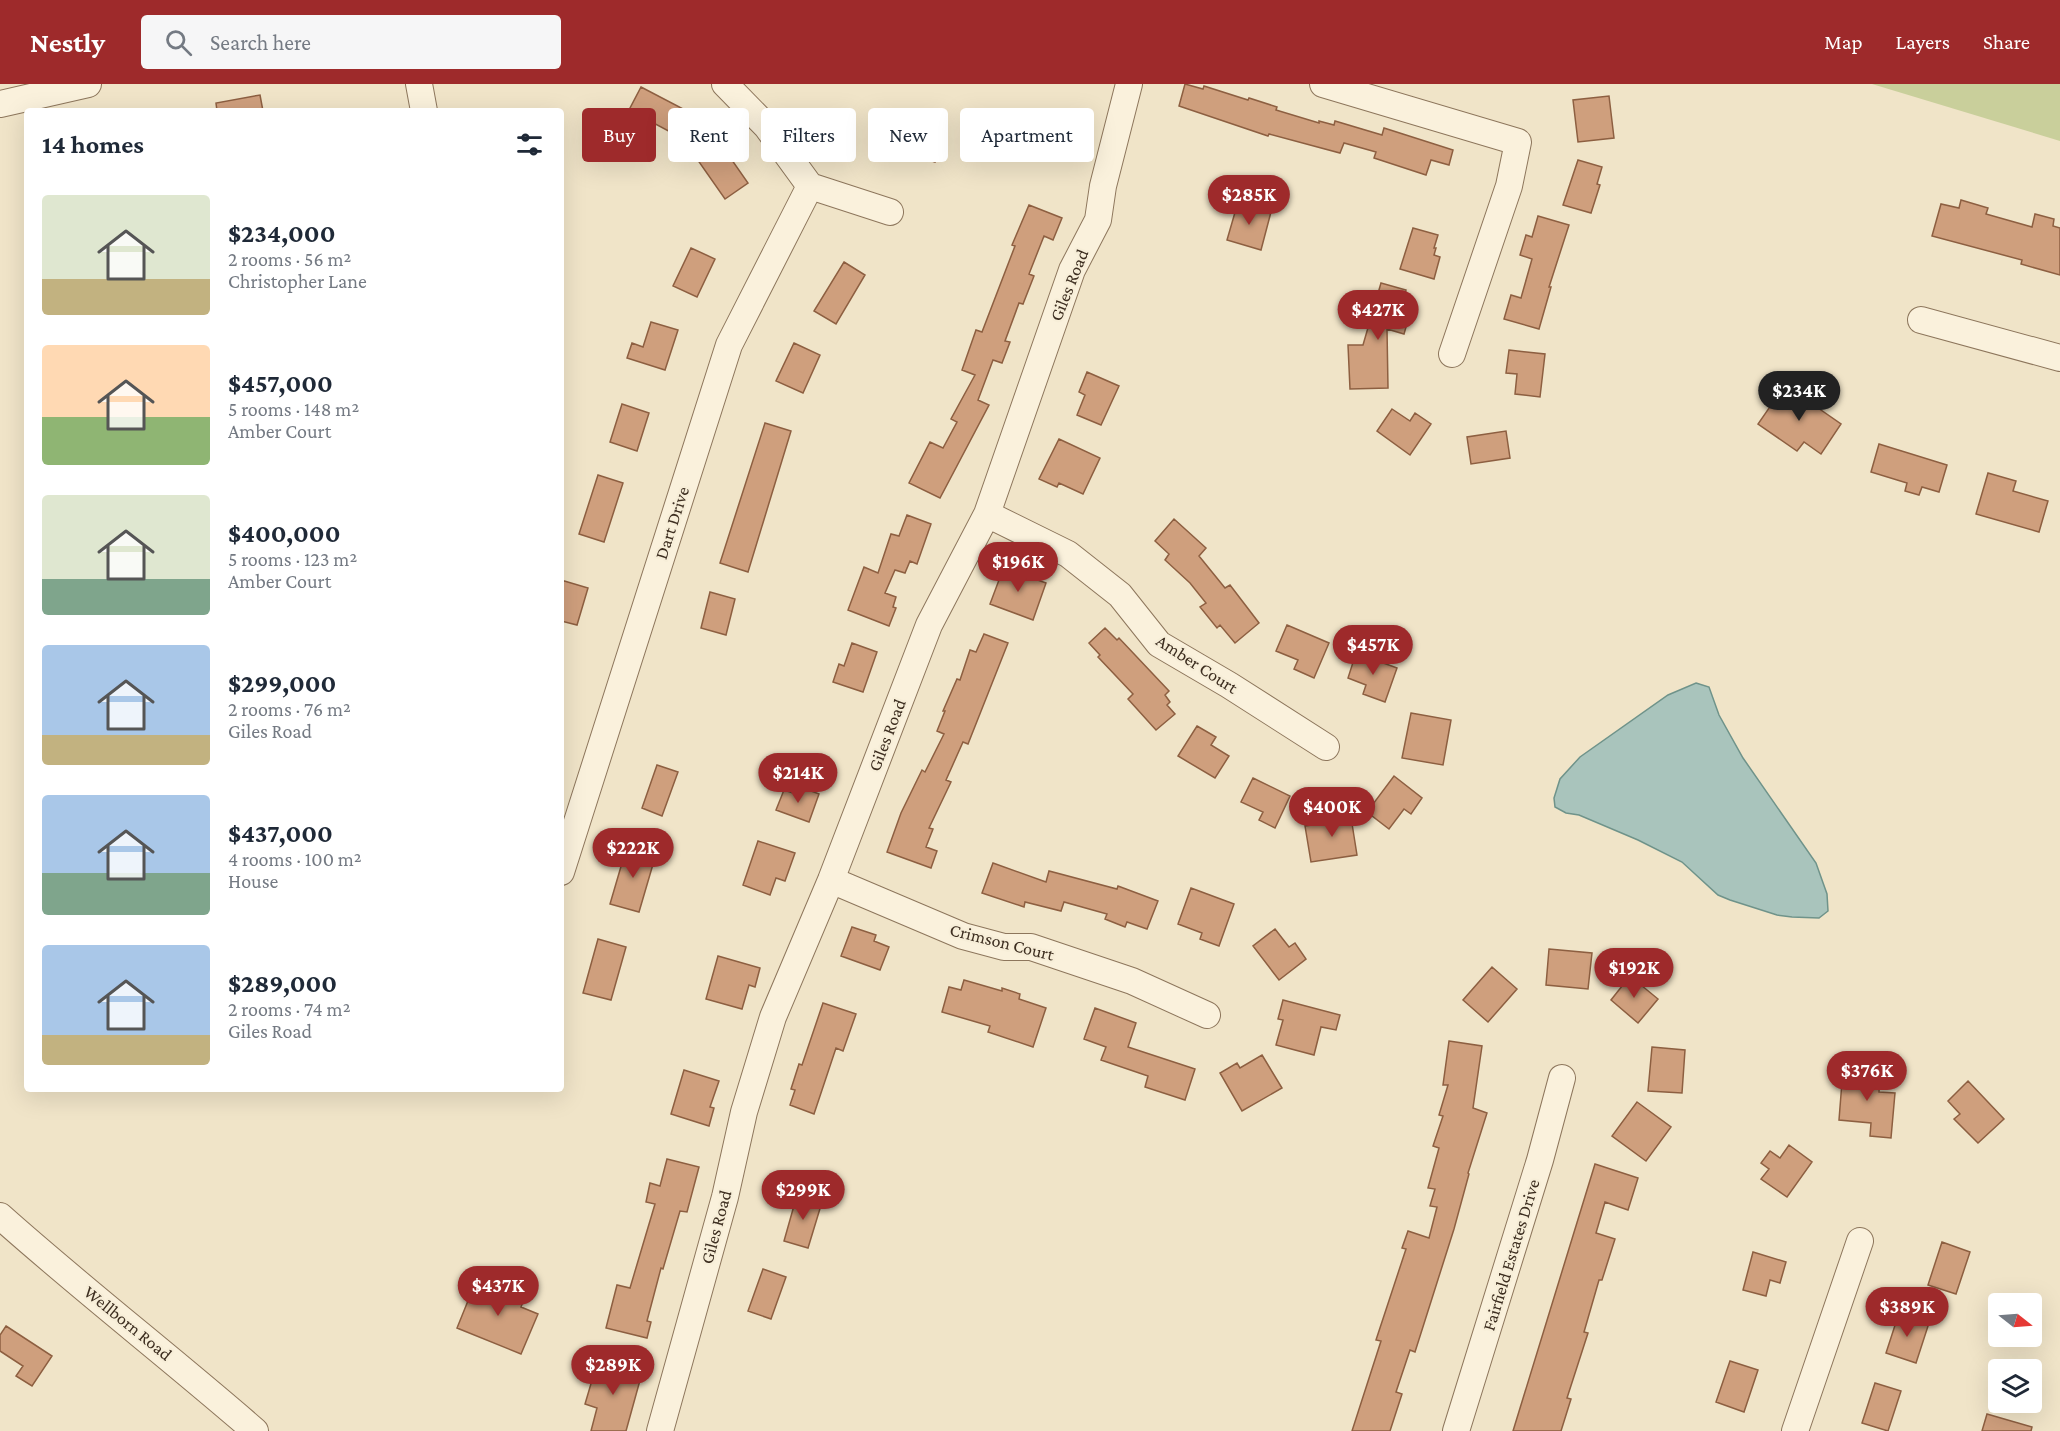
<!DOCTYPE html>
<html lang="en">
<head>
<meta charset="utf-8">
<style>
  :root { --surface:#fff; --page:#f6f6f7; --text:#1f2937; --muted:#747a83; --accent:#9e2a2b }
  body { margin:0; font-family:"Crimson Pro",serif; background:var(--page); color:var(--text); height:100vh; display:flex; flex-direction:column; font-size:22px; white-space:nowrap }
  * { box-sizing:border-box; margin:0 }
  p { font-size:20px; color:var(--muted) }
  .icon { flex:none; width:33px; height:33px; fill:none; stroke:currentColor; stroke-width:2; stroke-linecap:round; stroke-linejoin:round }
  .map { position:relative; flex:1; overflow:hidden }
  .side { position:absolute; left:24px; top:24px; width:540px; height:984px; display:flex; flex-direction:column; background:var(--surface); border-radius:6px; box-shadow:0 6px 24px #0002 }
  .side>* { flex:none }
  .banner { position:absolute; left:582px; top:24px; width:570px; height:54px; display:flex; gap:12px }
  .needle { width:39px; rotate:107deg }
  .tools { position:absolute; left:1988px; top:1209px; display:grid; gap:12px }
  .tools a { display:grid; place-items:center; width:54px; height:54px; border-radius:6px; background:var(--surface); box-shadow:0 6px 24px #0002; font-size:30px }
  .price { position:absolute; translate:-50% -51px; padding:0 14px; border-radius:21px; background:var(--accent); color:#fff; font-size:20px; line-height:39px; filter:drop-shadow(0 2px 3px #0008) }
  .price::after { content:''; position:absolute; left:50%; top:36px; width:18px; height:14px; margin-left:-9px; background:inherit; clip-path:polygon(0 0,100% 0,50% 100%) }
  .price.selected { background:#222; color:#fff }
  ul { padding:0; list-style:none }
  li { display:flex; align-items:center; gap:18px; height:150px; padding:0 18px }
  li span { display:grid; place-items:center; flex:none; width:168px; height:120px; border-radius:6px; color:#555 }
  li>.icon { margin-inline-start:auto }
  span .icon { width:72px; height:72px; fill:#fffc; stroke-width:1 }
  li b { font-size:26px }
  h2 { display:flex; justify-content:space-between; align-items:center; height:72px; padding:0 18px; font-size:26px }
  .chip { padding:0 21px; border-radius:6px; background:var(--surface); box-shadow:0 6px 24px #0002; font-size:21px; line-height:54px }
  .chip.selected { background:var(--accent); color:#fff }
  header { display:flex; align-items:center; gap:36px; box-sizing:border-box; height:84px; padding:0 30px; background:var(--accent); color:#fff }
  header strong { font-size:28px }
  nav { display:flex; gap:33px; margin-inline-start:auto; font-size:21px }
  .search { width:420px; height:54px; background:var(--page); display:flex; align-items:center; gap:15px; box-sizing:border-box; padding:0 21px; border-radius:6px; color:var(--muted); font-size:22px }
  .map>svg:first-child { display:block }
  .green { fill:#c9cf9b }
  .water { fill:#a9c4bc; stroke:#6f938a; stroke-width:1.5 }
  .building { fill:#cf9f7d; stroke:#8d5f41; stroke-width:1.5 }
  .lines { fill:none; stroke-linecap:round; stroke-linejoin:round }
  .minor-casing { stroke:#8d765c; stroke-width:28 }
  .minor { stroke:#faf1dc; stroke-width:26 }
  .labels { text-anchor:middle; stroke-width:4.5; stroke-linejoin:round; paint-order:stroke }
  .street-label { font-size:18px; fill:#3d2e20; stroke:#f7eed8 }
</style>
</head>
<body>
<header>
<strong>Nestly</strong>
<div class="search"><svg class="icon" aria-label="search" viewBox="0 0 24 24"><circle cx="10" cy="10" r="6"/><path d="M15 15l6 6"/></svg>Search here</div>
<nav><a>Map</a><a>Layers</a><a>Share</a></nav>
</header>
<div class="map">
<svg width="2060" height="1347" viewBox="0 0 2060 1347">
  <rect width="100%" height="100%" fill="#f0e4c8"/>
  <path class="green" d="M1872 0H2060V57Z"/>
  <path class="water" d="M1696 599 1709 603 1719 631 1743 674 1816 779 1827 810 1828 827 1819 834 1792 833 1777 831 1730 816 1718 811 1682 778 1638 756 1579 731 1566 729 1555 723 1554 714 1560 695 1580 673 1668 611Z"/>
  <path class="building" d="M1185 0 1203 5 1204 2 1248 16 1249 14 1277 23 1276 26 1319 39V37L1334 41 1335 37 1382 51 1384 44 1453 66 1449 81 1431 76 1426 91 1374 74 1376 68 1344 59 1340 69 1269 50 1268 52 1179 22Z
    M641 3 689 28 676 51 629 26Z
    M260 11 263 27H217L216 19Z
    M1609 12 1614 54 1578 58 1573 16Z
    M908 39 944 52 935 78 898 66Z
    M720 59 748 99 725 115 697 75Z
    M1578 76 1602 83 1597 100 1600 101 1591 129 1563 121Z
    M1961 116 1988 124 1986 130 2032 143 2035 130 2054 135 2053 142 2060 144V191L2021 180 2022 176 1932 152 1941 120 1959 124Z
    M1238 118 1271 128 1261 166 1227 156Z
    M1029 121 1062 134 1053 156 1044 152 1029 190 1034 192 1023 220 1019 219 1005 257 1010 258 1002 279 993 276 978 316 989 321 940 414 909 399 930 358 943 364 957 338 951 335 975 291 962 286 976 246 982 248 1015 162 1012 161Z
    M1538 132 1569 141 1549 203H1551L1539 245 1504 235 1511 211 1521 214 1532 175 1520 171 1526 151 1532 153Z
    M1413 144 1438 151 1434 164H1436L1434 171 1440 173 1434 195 1400 185Z
    M691 164 715 175 697 213 673 202Z
    M844 178 865 191 836 240 814 227Z
    M1381 199 1406 206 1401 226 1410 229 1404 250 1387 245 1388 304 1350 305 1348 261H1363Z
    M651 238 678 246 665 286 627 274 632 259 643 263Z
    M794 259 820 271 803 309 776 297Z
    M1509 266 1545 270 1540 313 1515 310 1517 290 1506 289Z
    M1087 288 1119 302 1101 341 1077 331 1085 311 1079 308Z
    M1785 301 1841 340 1821 370 1804 358 1797 367 1758 340Z
    M622 320 649 329 637 367 610 358Z
    M1392 325 1410 337 1415 329 1431 340 1410 371 1377 347Z
    M765 339 791 347 748 488 720 479Z
    M1506 347 1510 374 1471 380 1467 353Z
    M1059 355 1100 374 1083 410 1059 399 1057 403 1039 395Z
    M1879 360 1947 381 1939 408 1922 403 1919 411 1905 407 1907 399 1871 388Z
    M1988 389 2016 397 2013 407 2048 417 2039 448 1976 430Z
    M598 391 623 399 604 458 579 450Z
    M907 431 931 440 917 480 910 477 905 489 895 486 885 509 896 513 893 523 896 524 889 542 848 526 864 483 878 489 891 450 899 452Z
    M1174 435 1206 464 1199 472 1225 504 1230 501 1259 539 1235 559 1220 541 1217 544 1200 523 1206 519 1190 499 1165 476 1169 470 1155 457Z
    M1005 480 1022 487 1021 490 1046 499 1033 536 990 520Z
    M561 496 588 504 577 541 561 537Z
    M710 508 735 515 726 551 701 544Z
    M1287 541 1329 559 1314 594 1294 585 1298 576 1276 567Z
    M1105 544 1117 556 1119 554 1169 607 1165 611 1170 618 1167 621 1175 630 1156 646 1128 615 1133 610 1098 573 1100 571 1089 559Z
    M984 550 1008 559 968 660 963 658 946 696 951 698 929 744 933 745 926 763 937 767 931 784 887 768 901 729 922 686 925 688 944 650 937 647 945 627H943L957 595 960 596 970 566 976 568Z
    M852 559 877 568 863 608 833 598 839 580 844 582Z
    M1356 569 1397 584 1385 618 1363 610 1366 601 1348 594Z
    M1411 629 1451 636 1443 681 1402 674Z
    M1197 642 1216 653 1211 661 1229 672 1215 694 1178 672Z
    M657 681 678 688 662 732 642 724Z
    M1394 692 1422 714 1411 730 1404 725 1389 745 1367 728Z
    M1253 694 1290 712 1275 744 1259 736 1263 728 1241 718Z
    M801 703 819 710 809 738 776 726 784 706 799 711Z
    M1350 727 1357 771 1311 778 1305 742 1331 738 1330 731Z
    M758 757 795 769 785 797 776 794 770 811 743 801Z
    M627 762 656 770 639 828 610 820Z
    M993 779 1046 798 1049 787 1117 805 1118 802 1158 817 1147 845 1127 838 1125 843 1105 835 1107 830 1064 818 1061 827 1025 818 1024 823 982 809Z
    M1191 804 1234 820 1219 862 1200 855 1202 849 1178 840Z
    M852 843 876 851 874 857 889 863 880 886 841 872Z
    M1275 845 1289 863 1295 859 1306 875 1279 896 1253 862Z
    M598 855 626 863 611 916 583 909Z
    M1549 865 1592 869 1588 905 1546 901Z
    M718 872 760 884 755 903 749 901 742 925 706 915Z
    M1492 883 1517 905 1488 938 1463 916Z
    M1630 892 1658 915 1638 939 1611 916Z
    M964 896 1002 907V904L1020 910 1019 915 1046 924 1033 963 988 948 990 942 942 928 949 903 961 906Z
    M1283 916 1340 931 1336 946 1321 943 1314 971 1276 961 1283 936 1278 935Z
    M823 919 856 930 843 967 836 964 814 1030 790 1021 795 1006 791 1005 799 980 802 981Z
    M1095 924 1136 939 1128 963 1195 985 1185 1016 1145 1003 1148 992 1101 976 1106 963 1084 955Z
    M1449 957 1482 962 1473 1024 1487 1029 1468 1089 1469 1090 1454 1145 1415 1268 1410 1266 1396 1308 1402 1310 1390 1347H1352L1381 1257 1376 1256 1406 1165 1402 1164 1408 1147 1429 1154 1437 1123 1430 1122 1435 1105 1428 1104 1439 1064 1433 1062 1443 1032 1439 1031 1448 1001H1443Z
    M1652 963 1685 966 1682 1009 1648 1007Z
    M1262 971 1282 1004 1242 1027 1220 989 1237 979 1240 984Z
    M1843 985 1880 988 1879 1008 1895 1009 1891 1054 1870 1052 1871 1039 1839 1036Z
    M684 986 719 997 710 1023 714 1024 709 1042 671 1030Z
    M1968 997 2004 1035 1978 1059 1954 1035 1960 1030 1948 1017Z
    M1637 1018 1671 1043 1646 1077 1612 1052Z
    M1789 1061 1812 1078 1787 1113 1761 1095 1769 1085 1761 1079 1770 1067 1780 1074Z
    M667 1075 699 1083 687 1128 680 1127 663 1185 661 1184 647 1237 651 1238 647 1254 606 1244 617 1201 630 1204 655 1120 646 1118 650 1099 660 1102Z
    M1595 1080 1638 1094 1628 1126 1605 1118 1596 1149 1615 1155 1602 1196H1599L1584 1248 1588 1249 1567 1314 1571 1315 1561 1347H1513Z
    M797 1111 822 1118 808 1164 784 1157Z
    M1942 1158 1970 1168 1956 1210 1928 1201Z
    M1753 1168 1786 1178 1780 1199 1770 1196 1766 1212 1743 1206Z
    M763 1185 786 1193 771 1235 748 1227Z
    M476 1197 499 1206 501 1200 526 1210 521 1223 538 1230 521 1270 457 1244Z
    M1899 1229 1929 1239 1916 1279 1886 1269Z
    M6 1242 52 1272 32 1302 16 1292 23 1282 0 1267V1251Z
    M598 1276 642 1289 626 1347H591L597 1324 585 1320Z
    M1730 1277 1758 1286 1744 1328 1716 1318Z
    M1875 1299 1901 1307 1888 1347 1862 1339Z
    M1987 1330 2032 1343 2031 1347H1982Z"/>
  <g class="lines">
    <defs>
      <path id="minor" d="M419 0 424 27
        M725 0 767 43 810 102 890 128
        M1323 0 1518 58 1509 102 1452 270
        M0 20 88 0
        M1921 236 2060 274
        M987 430 1068 470 1120 511 1159 560 1229 601 1326 663
        M561 788 729 261 810 102
        M831 796 963 852 1004 863H1031L1132 897 1207 931
        M0 1132C83 1206 171 1274 255 1347
        M660 1347 725 1113 744 1028 773 933 831 796 929 541 987 430 1072 186 1098 136 1103 102 1129 0
        M1456 1347 1540 1076 1562 994
        M1795 1347 1860 1157"/>
    </defs>
    <use href="#minor" class="minor-casing"/>
    <use href="#minor" class="minor"/>
  </g>
  <g class="labels">
    <g class="street-label">
      <text transform="translate(1069 201) rotate(-68)" y="6">Giles Road</text>
      <text transform="translate(672 439) rotate(-72)" y="6">Dart Drive</text>
      <text transform="translate(1197 580) rotate(33)" y="6">Amber Court</text>
      <text transform="translate(887 651) rotate(-69)" y="6">Giles Road</text>
      <text transform="translate(1002 858) rotate(14)" y="6">Crimson Court</text>
      <text transform="translate(716 1143) rotate(-75)" y="6">Giles Road</text>
      <text transform="translate(1511 1171) rotate(-73)" y="6">Fairfield Estates Drive</text>
      <text transform="translate(128 1239) rotate(39)" y="6">Wellborn Road</text>
    </g>
  </g>
</svg>
<div class="tools">
<a><svg class="needle" viewBox="-14 -14 28 28"><path d="M0-13l5 13h-10z" fill="#e53935"/><path d="M0 13l5-13h-10z" fill="#747a83"/></svg></a>
<a><svg class="icon" aria-label="layers" viewBox="0 0 24 24"><path d="M12 4l9 5-9 5-9-5zM3 14l9 5 9-5"/></svg></a>
</div>
<b class="price" style="left:1249px;top:142px">$285K</b>
<b class="price" style="left:1378px;top:257px">$427K</b>
<b class="price selected" style="left:1799px;top:338px">$234K</b>
<b class="price" style="left:1018px;top:509px">$196K</b>
<b class="price" style="left:1373px;top:592px">$457K</b>
<b class="price" style="left:798px;top:720px">$214K</b>
<b class="price" style="left:1332px;top:754px">$400K</b>
<b class="price" style="left:633px;top:795px">$222K</b>
<b class="price" style="left:1634px;top:915px">$192K</b>
<b class="price" style="left:1867px;top:1018px">$376K</b>
<b class="price" style="left:803px;top:1137px">$299K</b>
<b class="price" style="left:498px;top:1233px">$437K</b>
<b class="price" style="left:1907px;top:1254px">$389K</b>
<b class="price" style="left:613px;top:1312px">$289K</b>
<div class="banner">
<a class="chip selected">Buy</a>
<a class="chip">Rent</a>
<a class="chip">Filters</a>
<a class="chip">New</a>
<a class="chip">Apartment</a>
</div>
<section class="side">
<h2>14 homes<svg class="icon" aria-label="filters" viewBox="0 0 24 24"><path d="M4 7h16M4 17h16"/><circle cx="9" cy="7" r="2"/><circle cx="15" cy="17" r="2"/></svg></h2>
<ul>
<li><span style="background:linear-gradient(#dfe7d0 70%,#c2b280 0)"><svg class="icon" aria-label="home" viewBox="0 0 24 24"><path d="M3 11l9-7 9 7M6 9v11h12V9"/></svg></span><div><b>$234,000</b><p>2 rooms · 56 m²</p><p>Christopher Lane</p></div></li>
<li><span style="background:linear-gradient(#ffd9b3 60%,#8fb573 0)"><svg class="icon" aria-label="home" viewBox="0 0 24 24"><path d="M3 11l9-7 9 7M6 9v11h12V9"/></svg></span><div><b>$457,000</b><p>5 rooms · 148 m²</p><p>Amber Court</p></div></li>
<li><span style="background:linear-gradient(#dfe7d0 70%,#7fa58c 0)"><svg class="icon" aria-label="home" viewBox="0 0 24 24"><path d="M3 11l9-7 9 7M6 9v11h12V9"/></svg></span><div><b>$400,000</b><p>5 rooms · 123 m²</p><p>Amber Court</p></div></li>
<li><span style="background:linear-gradient(#a9c7e8 75%,#c2b280 0)"><svg class="icon" aria-label="home" viewBox="0 0 24 24"><path d="M3 11l9-7 9 7M6 9v11h12V9"/></svg></span><div><b>$299,000</b><p>2 rooms · 76 m²</p><p>Giles Road</p></div></li>
<li><span style="background:linear-gradient(#a9c7e8 65%,#7fa58c 0)"><svg class="icon" aria-label="home" viewBox="0 0 24 24"><path d="M3 11l9-7 9 7M6 9v11h12V9"/></svg></span><div><b>$437,000</b><p>4 rooms · 100 m²</p><p>House</p></div></li>
<li><span style="background:linear-gradient(#a9c7e8 75%,#c2b280 0)"><svg class="icon" aria-label="home" viewBox="0 0 24 24"><path d="M3 11l9-7 9 7M6 9v11h12V9"/></svg></span><div><b>$289,000</b><p>2 rooms · 74 m²</p><p>Giles Road</p></div></li>
</ul>
</section>
</div>
</body>
</html>
